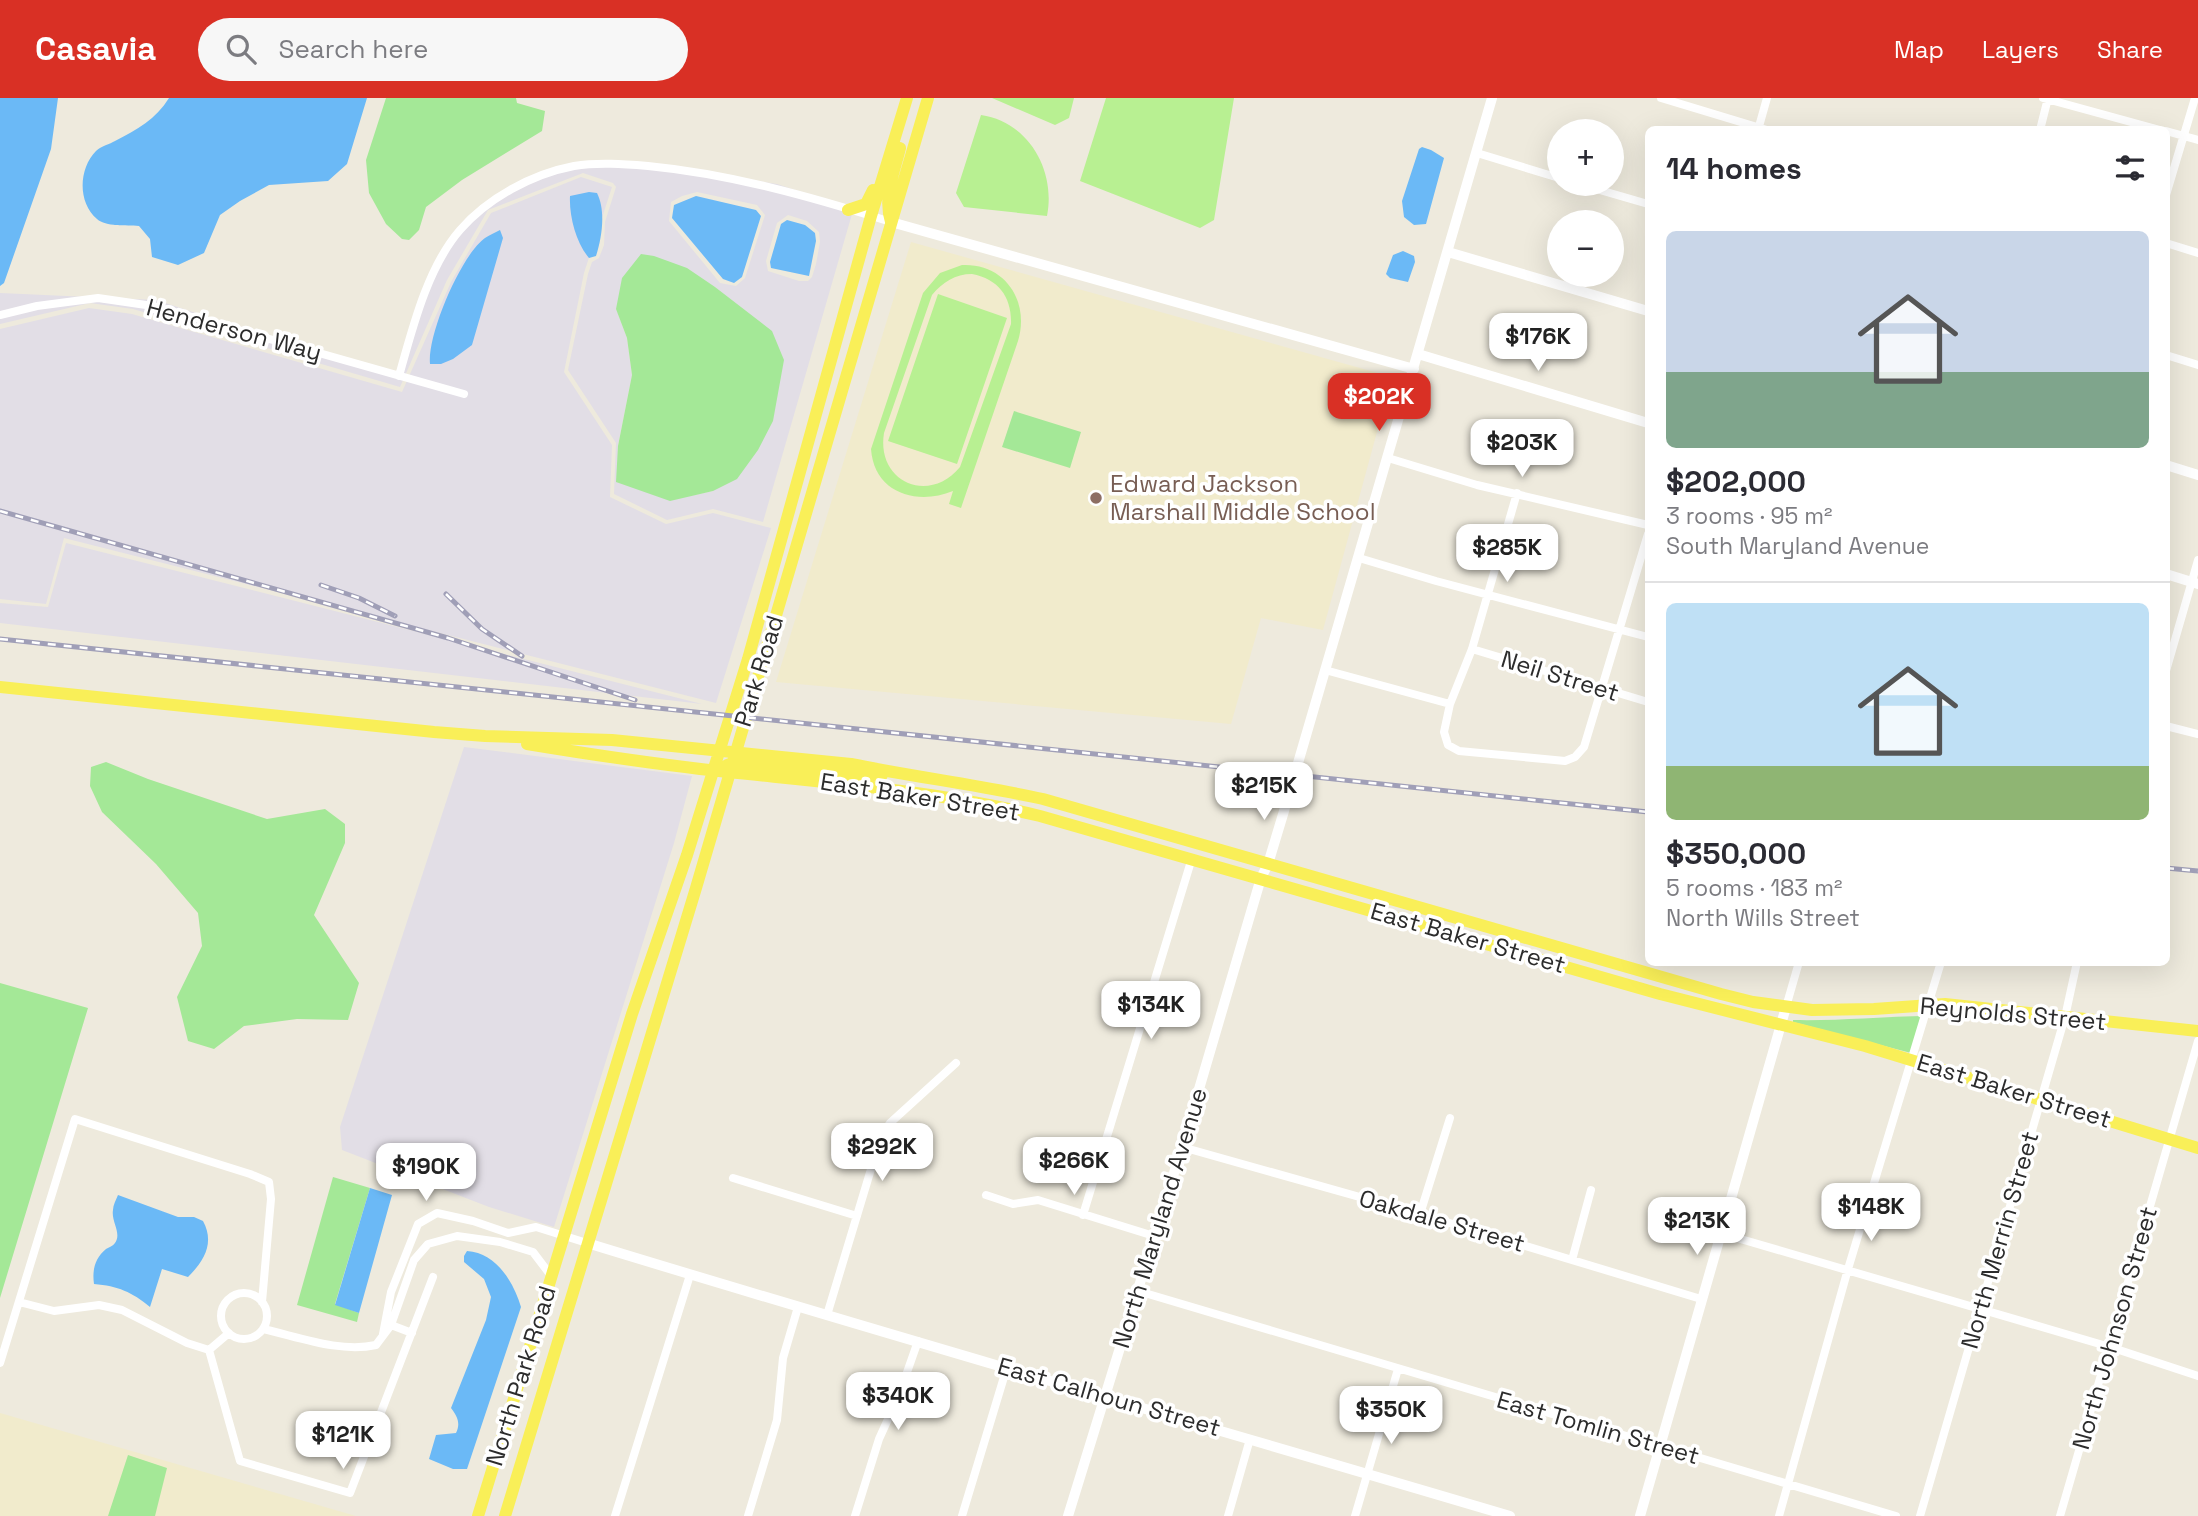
<!DOCTYPE html>
<html lang="en">
<head>
<meta charset="utf-8">
<style>
  :root { --surface:#fff; --page:#f7f7f7; --text:#2b2b33; --muted:#7c7c81; --line:#e1e1e2; --accent:#d93025 }
  body { margin:0; font-family:"Space Grotesk",sans-serif; background:var(--page); color:var(--text); height:100vh; display:flex; flex-direction:column; font-size:26px; white-space:nowrap }
  * { box-sizing:border-box; margin:0 }
  p { font-size:23px; color:var(--muted) }
  .icon { flex:none; width:38px; height:38px; fill:none; stroke:currentColor; stroke-width:2; stroke-linecap:round; stroke-linejoin:round }
  .map { position:relative; flex:1; overflow:hidden }
  .panel { position:absolute; left:1645px; top:28px; width:525px; height:840px; display:flex; flex-direction:column; background:var(--surface); border-radius:10px; box-shadow:0 7px 28px #0002 }
  .panel>* { flex:none }
  .tools { position:absolute; left:1547px; top:21px; display:grid; gap:14px }
  .tools a { display:grid; place-items:center; width:77px; height:77px; border-radius:50%; background:var(--surface); box-shadow:0 7px 28px #0002; font-size:35px }
  .price { position:absolute; translate:-50% -60px; padding:0 16px; border-radius:14px; background:#fff; color:#222; font-size:23px; line-height:46px; filter:drop-shadow(0 2px 4px #0008) }
  .price::after { content:''; position:absolute; left:50%; top:42px; width:21px; height:16px; margin-left:-10px; background:inherit; clip-path:polygon(0 0,100% 0,50% 100%) }
  .price.selected { background:var(--accent); color:#fff }
  ul { padding:0; list-style:none }
  li { display:grid; align-content:center; gap:14px; height:371px; padding:0 21px }
  li+li { border-top:2px solid var(--line) }
  li span { display:grid; place-items:center; height:217px; border-radius:10px; color:#555 }
  li>.icon { margin-inline-start:auto }
  span .icon { width:126px; height:126px; fill:#fffc; stroke-width:1 }
  li b { font-size:30px }
  h2 { display:flex; justify-content:space-between; align-items:center; height:84px; padding:0 21px; font-size:30px }
  header { display:flex; align-items:center; gap:42px; box-sizing:border-box; height:98px; padding:0 35px; background:var(--accent); color:#fff }
  header strong { font-size:33px }
  nav { display:flex; gap:38px; margin-inline-start:auto; font-size:24px }
  .search { width:490px; height:63px; background:var(--page); display:flex; align-items:center; gap:18px; box-sizing:border-box; padding:0 24px; border-radius:38px; color:var(--muted); font-size:26px }
  .map>svg:first-child { display:block }
  .industrial { fill:#e2dee6; fill-rule:evenodd }
  .education { fill:#f1ebcc }
  .green { fill:#a4e897 }
  .pitch { fill:#b8f092; fill-rule:evenodd }
  .water { fill:#6bb9f6 }
  .lines { fill:none; stroke-linecap:round; stroke-linejoin:round }
  .street { stroke:#fff; stroke-width:8 }
  .secondary { stroke:#fff; stroke-width:10 }
  .primary { stroke:#f9ef58; stroke-width:12 }
  .rail-casing { stroke:#a09fb7; stroke-width:5 }
  .rail { stroke:#fff; stroke-width:2.5; stroke-dasharray:8; stroke-linecap:butt }
  .education-dot { fill:#8d6e63; stroke:#fff; stroke-width:2.5 }
  .labels { text-anchor:middle; stroke-width:7; stroke-linejoin:round; paint-order:stroke }
  .street-label { font-size:24px; fill:#2c2c2c; stroke:#fff }
  .education-label { font-size:24px; fill:#785e54; stroke:#fff; text-anchor:start }
</style>
</head>
<body>
<header>
<strong>Casavia</strong>
<div class="search"><svg class="icon" aria-label="search" viewBox="0 0 24 24"><circle cx="10" cy="10" r="6"/><path d="M15 15l6 6"/></svg>Search here</div>
<nav><a>Map</a><a>Layers</a><a>Share</a></nav>
</header>
<div class="map">
<svg width="2198" height="1418" viewBox="0 0 2198 1418">
  <rect width="100%" height="100%" fill="#eeeadd"/>
  <path class="industrial" d="M645 66 777 86 843 108 845 118 852 116 763 424 713 411 667 422 614 396 616 345 568 272 588 176 592 164 599 160 604 147 605 124 616 89 613 85 583 75 488 112 447 182 400 289 133 211 90 205 0 226V195L156 202 400 281 406 250 435 175 462 131 505 94 554 70ZM697 94 757 107 765 117 745 180 736 188 720 185 669 123 671 104 682 98ZM788 117 807 123 819 134 820 144 816 166 812 179 808 183H799L768 173 766 163 777 125ZM715 189 731 203 713 393 694 397 618 348 632 277 627 240 616 210Z
    M581 79 612 89 584 175 564 274 612 347 610 399 666 426 713 415 771 430 716 605 64 440 46 506 0 501V231L89 210 132 216 402 294 451 184 491 115Z
    M66 445 702 606 0 525V505L48 509Z
    M464 649 692 678 674 745 554 1129 489 1109 342 1052 340 1029Z"/>
  <path class="education" d="M911 144 1392 279 1323 532 1261 520 1231 626 776 584Z
    M0 1315 356 1418H0Z"/>
  <path class="green" d="M386 0H516L517 5 545 13 542 33 462 82 426 109 419 132 409 142 402 141 386 126 369 95 366 62Z
    M641 156 654 158 687 170 715 189 772 233 784 262 773 323 758 352 737 381 713 393 670 403 616 384 618 348 632 277 627 240 616 211 622 180Z
    M1014 313 1081 334 1070 370 1002 349Z
    M106 664 148 681 267 721 325 711 345 726V745L314 817 359 885 348 922 297 921 244 928 214 951 188 943 177 899 202 848 198 815 156 766 102 714 90 688 91 669Z
    M0 885 88 910 0 1200Z
    M1921 918 1911 955 1793 924V922C1835 923 1878 919 1921 918Z
    M333 1079 370 1090 335 1206 359 1215 357 1224 297 1207Z
    M128 1357 167 1370 155 1418H108Z"/>
  <path class="pitch" d="M992 0H1074L1069 20 1055 27Z
    M1106 0H1234L1214 122 1200 130 1080 83Z
    M981 17C1029 24 1056 73 1047 118L964 109 956 95Z
    M962 167C1005 165 1030 203 1018 243L961 410 949 406 953 393C917 408 874 395 871 351L923 195 940 175ZM972 176C999 181 1012 200 1011 226L960 369C929 407 876 384 884 335L932 197C943 184 955 176 972 176Z
    M938 196 1007 220 957 366 888 343Z"/>
  <path class="water" d="M0 0H58L51 51 4 185 0 188Z
    M169 0H367L347 66 328 83 269 87 240 103 220 117 204 155 178 167 152 159 150 141 139 128C126 127 106 129 97 121 77 104 79 70 96 53 101 48 110 46 115 43 137 32 156 21 169 0Z
    M1422 49 1431 52 1444 60 1426 126 1414 127 1404 119 1402 103 1419 51Z
    M589 94 597 95C606 113 602 139 596 158L589 160C576 145 569 118 570 98Z
    M696 98 756 112 761 118 742 179 734 185 723 181 672 120 674 107Z
    M787 122 805 127 815 135 816 143 809 178 771 170 770 164 781 126Z
    M500 132 503 140 472 247 453 261 441 266H430C427 237 461 157 485 140 489 137 495 135 500 132Z
    M1403 153 1414 158 1415 164 1408 184 1390 180 1386 176 1393 157Z
    M370 1090 392 1097 359 1215 335 1207Z
    M118 1097 178 1119H194L203 1123C215 1145 204 1163 188 1179L162 1171 150 1209C132 1194 118 1188 94 1186 92 1172 95 1160 106 1151 109 1149 113 1148 115 1145 122 1135 111 1124 113 1112 113 1107 116 1102 118 1097Z
    M467 1153C496 1155 513 1183 521 1209L467 1371H453L429 1361 436 1337 456 1335C461 1325 457 1318 451 1310L486 1222 491 1199 484 1181 464 1164V1158Z"/>
  <g class="lines">
    <path class="street" d="M1661 0 1767 32
      M2043 0 2160 32
      M1758 32 1767 0
      M2040 32 2048 0
      M2166 33 2198 42
      M1477 55 1559 80
      M1579 86 1648 106
      M2166 97 2195 0
      M2166 145 2198 155
      M0 217 37 208 98 200 153 208 464 296
      M2166 257 2198 267
      M399 278C412 232 427 170 460 132 488 100 532 76 574 68 598 64 624 66 648 68 731 76 812 99 891 124
      M1388 360 1477 387 1648 427
      M1517 395 1472 551 1450 606 1444 634 1448 647 1459 653 1565 663 1575 659 1584 649 1648 436
      M1359 460 1436 483 1648 539
      M1472 551 1648 604
      M1325 572 1450 606
      M2166 573 2198 462
      M2166 628 2198 636
      M1786 909 1799 864
      M1182 1049 1420 1116 1701 1201
      M733 1080 857 1118
      M986 1097 1013 1106 1038 1102 1154 1138
      M1420 1116 1450 1020
      M1083 1117 1192 760
      M1720 1135 2110 1249 2198 1278
      M1572 1162 1591 1092
      M1138 1193 1896 1418
      M221 1218a23 23 0 1 1 46 0a23 23 0 1 1-46 0Z
      M19 1204 54 1213 99 1207 122 1212 187 1245 209 1252
      M827 1217 881 1038 890 1025 956 965
      M391 1227 412 1235
      M263 1231C299 1239 340 1255 376 1247L391 1227 414 1162 428 1146 457 1138 500 1144 533 1154 552 1179
      M229 1235 209 1252 240 1363 350 1395 433 1179
      M383 1236 391 1194 418 1126 437 1115 473 1123 508 1135 536 1129 587 1145
      M0 1265 75 1021 250 1076 269 1084 271 1101 262 1204
      M615 1418 690 1177
      M748 1418 777 1322 783 1260 798 1209
      M855 1418 879 1341 899 1297 918 1243
      M962 1418 1007 1269
      M1228 1418 1250 1341
      M1355 1418 1398 1271
      M1779 1418 1848 1171 1941 864
      M1920 1418 2065 919 2077 864
      M2060 1418 2198 943"/>
    <path class="secondary" d="M891 124 1414 271
      M1448 154 1648 213
      M1418 256 1648 325
      M2166 367 2198 377
      M2166 476 2198 486
      M587 1145C894 1239 1203 1327 1510 1418
      M1068 1418 1182 1049 1261 780 1268 766 1284 713 1492 0
      M1640 1418 1786 909"/>
    <path class="primary" d="M848 112 866 106 873 92
      M891 124C883 99 894 75 900 50
      M0 589 434 634 485 638 612 642 851 666C915 679 979 687 1043 701L1721 896 1753 904 1812 912 1874 911 1945 906 2198 933
      M527 646C594 657 660 667 728 674 833 685 937 693 1040 718L1660 896 1865 948 2198 1050
      M727 667 732 665 869 678 882 677
      M478 1418 632 916 687 757 748 561 871 118 907 0
      M505 1418 696 790 928 0"/>
    <defs>
      <path id="rail" d="M0 413 448 540 635 602
        M321 487 359 500 395 518
        M446 496 482 531 522 558
        M0 541 1648 714
        M2166 770 2198 773"/>
    </defs>
    <use href="#rail" class="rail-casing"/>
    <use href="#rail" class="rail"/>
  </g>
  <circle class="education-dot" cx="1096" cy="400" r="7"/>
  <g class="labels">
    <g class="street-label">
      <text transform="translate(234 232) rotate(15)" y="8">Henderson Way</text>
      <text transform="translate(759 573) rotate(-73)" y="8">Park Road</text>
      <text transform="translate(1560 578) rotate(17)" y="8">Neil Street</text>
      <text transform="translate(920 699) rotate(9)" y="8">East Baker Street</text>
      <text transform="translate(1468 840) rotate(16)" y="8">East Baker Street</text>
      <text transform="translate(2013 916) rotate(5)" y="8">Reynolds Street</text>
      <text transform="translate(2014 993) rotate(17)" y="8">East Baker Street</text>
      <text transform="translate(1160 1120) rotate(-73)" y="8">North Maryland Avenue</text>
      <text transform="translate(1442 1123) rotate(16)" y="8">Oakdale Street</text>
      <text transform="translate(2000 1142) rotate(-74)" y="8">North Merrin Street</text>
      <text transform="translate(2115 1230) rotate(-74)" y="8">North Johnson Street</text>
      <text transform="translate(521 1278) rotate(-73)" y="8">North Park Road</text>
      <text transform="translate(1109 1299) rotate(16)" y="8">East Calhoun Street</text>
      <text transform="translate(1598 1330) rotate(16)" y="8">East Tomlin Street</text>
    </g>
    <g class="education-label">
      <text x="1110" y="394">Edward Jackson<tspan x="1110" dy="28">Marshall Middle School</tspan></text>
    </g>
  </g>
</svg>
<div class="tools">
<a>+</a>
<a>−</a>
</div>
<b class="price" style="left:1538px;top:275px">$176K</b>
<b class="price selected" style="left:1379px;top:335px">$202K</b>
<b class="price" style="left:1522px;top:381px">$203K</b>
<b class="price" style="left:1507px;top:486px">$285K</b>
<b class="price" style="left:1264px;top:724px">$215K</b>
<b class="price" style="left:1151px;top:943px">$134K</b>
<b class="price" style="left:882px;top:1085px">$292K</b>
<b class="price" style="left:1074px;top:1099px">$266K</b>
<b class="price" style="left:426px;top:1105px">$190K</b>
<b class="price" style="left:1871px;top:1145px">$148K</b>
<b class="price" style="left:1697px;top:1159px">$213K</b>
<b class="price" style="left:898px;top:1334px">$340K</b>
<b class="price" style="left:1391px;top:1348px">$350K</b>
<b class="price" style="left:343px;top:1373px">$121K</b>
<section class="panel">
<h2>14 homes<svg class="icon" aria-label="filters" viewBox="0 0 24 24"><path d="M4 7h16M4 17h16"/><circle cx="9" cy="7" r="2"/><circle cx="15" cy="17" r="2"/></svg></h2>
<ul>
<li><span style="background:linear-gradient(#c9d6e8 65%,#7fa58c 0)"><svg class="icon" aria-label="home" viewBox="0 0 24 24"><path d="M3 11l9-7 9 7M6 9v11h12V9"/></svg></span><div><b>$202,000</b><p>3 rooms · 95 m²</p><p>South Maryland Avenue</p></div></li>
<li><span style="background:linear-gradient(#bfe0f5 75%,#8fb573 0)"><svg class="icon" aria-label="home" viewBox="0 0 24 24"><path d="M3 11l9-7 9 7M6 9v11h12V9"/></svg></span><div><b>$350,000</b><p>5 rooms · 183 m²</p><p>North Wills Street</p></div></li>
</ul>
</section>
</div>
</body>
</html>
